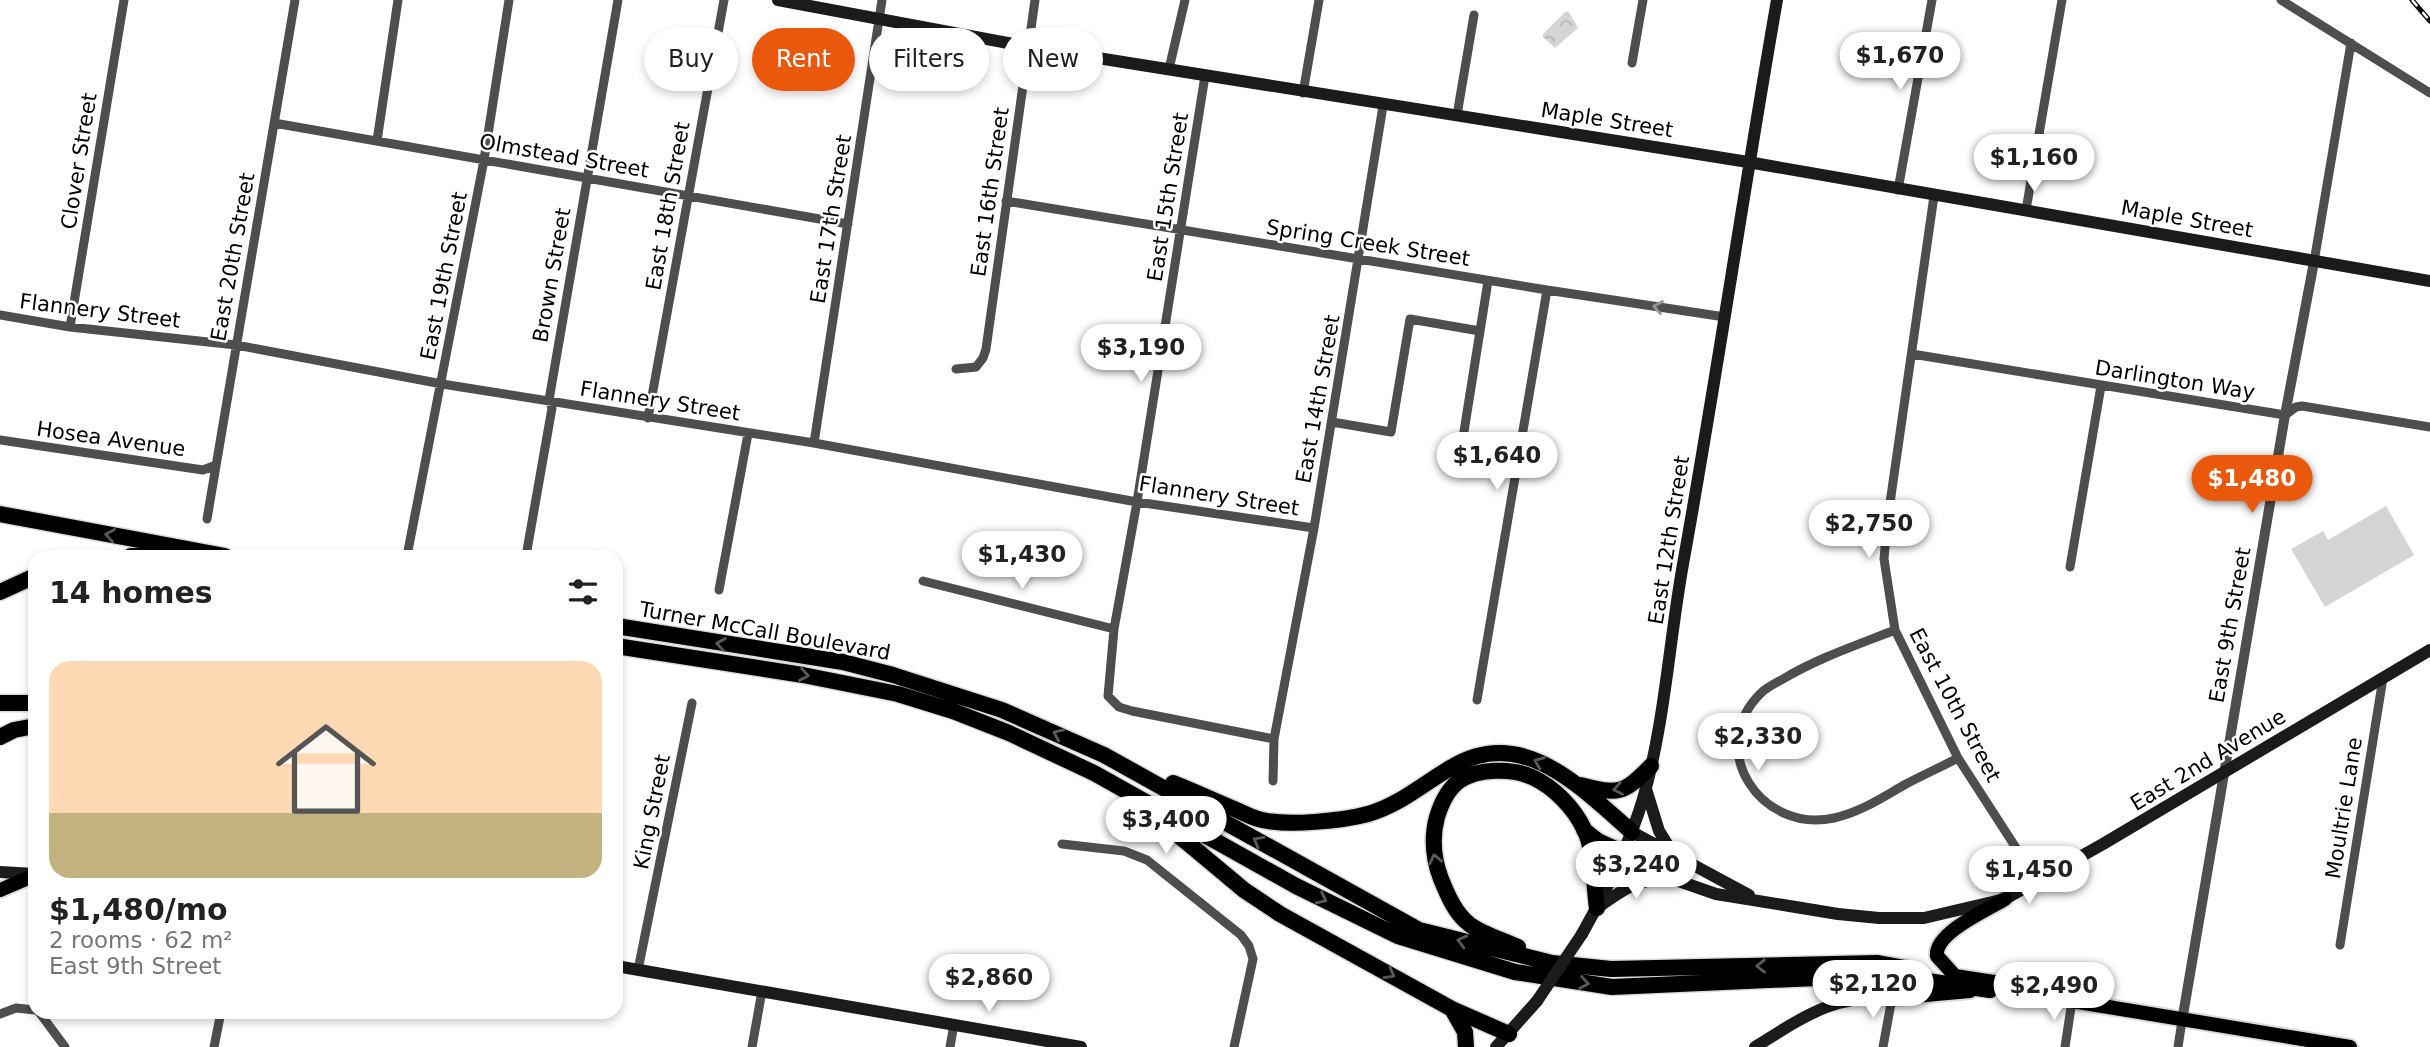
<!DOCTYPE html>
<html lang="en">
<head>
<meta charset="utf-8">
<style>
  :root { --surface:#fff; --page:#f2f2f2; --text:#222; --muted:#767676; --line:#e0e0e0; --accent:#ea580c }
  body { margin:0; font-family:"DejaVu Sans",sans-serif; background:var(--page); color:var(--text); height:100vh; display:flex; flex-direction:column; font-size:26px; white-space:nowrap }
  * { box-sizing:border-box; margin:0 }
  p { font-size:23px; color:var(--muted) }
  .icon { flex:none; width:38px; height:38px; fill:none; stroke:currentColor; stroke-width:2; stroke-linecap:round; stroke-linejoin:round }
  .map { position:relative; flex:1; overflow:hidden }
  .panel { position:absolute; left:28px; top:550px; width:595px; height:469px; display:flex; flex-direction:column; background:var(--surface); border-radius:21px; box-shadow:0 4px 10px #0003 }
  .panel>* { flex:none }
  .banner { position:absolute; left:644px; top:28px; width:665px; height:63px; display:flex; gap:14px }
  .price { position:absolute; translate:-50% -60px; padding:0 16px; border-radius:24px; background:#fff; color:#222; font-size:23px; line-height:46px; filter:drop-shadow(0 2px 4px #0008) }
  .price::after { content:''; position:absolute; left:50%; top:42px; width:21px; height:16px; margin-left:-10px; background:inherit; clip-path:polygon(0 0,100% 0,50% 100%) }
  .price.current { background:var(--accent); color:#fff }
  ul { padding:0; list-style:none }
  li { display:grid; align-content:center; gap:14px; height:371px; padding:0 21px }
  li+li { border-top:2px solid var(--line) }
  li span { display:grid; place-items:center; height:217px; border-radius:21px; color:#555 }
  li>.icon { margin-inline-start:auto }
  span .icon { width:126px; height:126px; fill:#fffc; stroke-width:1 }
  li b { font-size:30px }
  h2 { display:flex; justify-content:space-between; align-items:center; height:84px; padding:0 21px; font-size:30px }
  .tag { padding:0 24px; border-radius:32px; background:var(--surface); box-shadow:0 4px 10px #0003; font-size:24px; line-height:63px }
  .tag.current { background:var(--accent); color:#fff }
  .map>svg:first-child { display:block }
  .park { fill:url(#park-crowns) }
  .garden { fill:#d5d5d5 }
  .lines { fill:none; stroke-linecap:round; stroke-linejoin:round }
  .primary-casing { stroke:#dbdbdb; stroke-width:18 }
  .trunk-casing { stroke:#dbdbdb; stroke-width:18 }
  .motorway-casing { stroke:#dbdbdb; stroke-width:19 }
  .minor { stroke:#4e4e4e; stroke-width:9 }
  .tertiary { stroke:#4e4e4e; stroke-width:10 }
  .secondary { stroke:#1b1b1b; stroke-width:12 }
  .primary { stroke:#000; stroke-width:14 }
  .trunk { stroke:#000; stroke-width:14 }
  .motorway { stroke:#000; stroke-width:16 }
  .rail-casing { stroke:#000; stroke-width:5 }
  .rail { stroke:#fff; stroke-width:2.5; stroke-dasharray:8; stroke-linecap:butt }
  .secondary-bridge { stroke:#1b1b1b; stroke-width:12 }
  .oneway { stroke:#959595 }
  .oneway2 { stroke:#595959 }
  .labels { text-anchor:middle; stroke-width:5; stroke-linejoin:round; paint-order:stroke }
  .street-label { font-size:21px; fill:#000; stroke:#fff }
</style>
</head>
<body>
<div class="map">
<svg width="2430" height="1047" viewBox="0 0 2430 1047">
  <defs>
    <pattern id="park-crowns" width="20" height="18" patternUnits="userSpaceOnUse" patternTransform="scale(1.75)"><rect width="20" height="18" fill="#d5d5d5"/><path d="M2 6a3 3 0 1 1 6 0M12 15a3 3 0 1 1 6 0" fill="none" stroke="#b5b5b5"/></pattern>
  </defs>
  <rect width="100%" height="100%" fill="#fff"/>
  <path class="park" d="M1565 12H1569L1578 28 1555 48 1543 37V34Z"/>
  <path class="garden" d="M2386 506 2414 555 2325 607 2291 549 2323 531 2328 540Z"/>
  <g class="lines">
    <defs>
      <path id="primary" d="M2005 899C1987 910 1934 933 1937 956L1955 976 1994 982 2016 989 2072 1001 2350 1047
        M1892 998 1970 991"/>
      <path id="trunk" d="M0 890 35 875"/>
      <path id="motorway" d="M0 514 225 556
        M131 556H180
        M0 592 35 576
        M616 626 843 662 893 675 1002 710 1104 755 1419 930 1552 963 1611 969 1878 963 1905 968
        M616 646 803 675 898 694 953 711 1009 733 1094 773 1296 886 1398 936 1515 972 1612 987 1885 975 1990 990
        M0 703H35
        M0 737 14 730 35 726
        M1173 783C1193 791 1213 800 1232 808 1242 812 1252 818 1262 820 1288 826 1342 821 1368 814 1400 805 1424 783 1452 767 1523 724 1582 789 1632 832
        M1580 785C1619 795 1623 794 1651 766
        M1159 819 1244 890 1280 914 1452 1009 1509 1034
        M1584 830 1598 841 1624 853
        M1518 947C1503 940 1482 934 1469 924 1455 913 1448 896 1441 879 1433 858 1431 839 1437 817 1441 804 1448 789 1459 781 1478 768 1512 768 1532 777 1554 787 1574 808 1584 829 1596 853 1593 882 1597 908
        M1452 1009 1465 1032 1466 1047"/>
    </defs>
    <use href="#primary" class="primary-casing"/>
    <use href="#trunk" class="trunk-casing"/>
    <use href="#motorway" class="motorway-casing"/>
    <path class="minor" d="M2281 0 2430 93
      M1632 63 1643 0
      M1169 69 1185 0
      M1205 76 1137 502 1114 629 1108 696 1119 707 1132 711 1274 739
      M1303 93 1319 0
      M1457 115 1474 15
      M274 123 848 224
      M377 141 398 0
      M1898 190 1932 0
      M1934 196 1887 524 1884 559 1895 630 1958 758 2038 882
      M1006 201 1547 290 1725 317
      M2026 210 2062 0
      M2314 262 2351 43
      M0 315 70 327 236 345 442 384 814 443 1137 502 1314 528
      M70 327 124 0
      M1912 354 2285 415 2296 407 2302 406 2430 427
      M956 369 976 367 983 358 986 349 1035 0
      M648 418 724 0
      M1332 422 1391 432 1410 319 1480 331
      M0 440 203 470 216 465
      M814 443 882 0
      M1458 469 1488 281
      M207 519 295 0
      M407 556 484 160 509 0
      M526 556 552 408 549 400 618 0
      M2070 567 2101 386
      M923 581 1114 629
      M719 590 748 434
      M1895 630C1857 645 1818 658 1783 679 1776 683 1767 687 1761 693 1704 749 1761 834 1834 818 1861 812 1883 797 1906 784 1923 775 1941 767 1958 758
      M1477 700 1547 290
      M1273 781 1274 739 1314 528 1383 106
      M1062 844 1124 851 1147 860 1241 935 1249 946 1253 959 1234 1047
      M2340 945 2383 678
      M638 970 692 703
      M39 1012 65 1047
      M0 1014 16 1008 35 1010
      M214 1047 221 1012
      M752 1047 762 991
      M950 1047 954 1024
      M1883 1047 1892 998
      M2065 1047 2072 1001
      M2178 1047 2182 1021"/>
    <path class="tertiary" d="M2182 1021 2285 415 2314 262"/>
    <path class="secondary" d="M778 0 1029 47 1748 162 2430 281
      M1646 789 1659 831 1672 852
      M1632 832 1749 895
      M1624 853 1670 878 1716 894 1838 914 1879 918H1924L2005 899 2103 844 2430 650
      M0 872 35 874
      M1597 908C1622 891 1634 880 1665 879
      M1582 934C1606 891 1629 846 1643 799 1665 722 1669 642 1683 564 1717 376 1744 188 1777 0
      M616 966 1081 1047
      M1496 1047 1537 1001
      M1755 1047C1802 1018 1833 994 1892 998"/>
    <use href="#primary" class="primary"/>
    <use href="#trunk" class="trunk"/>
    <use href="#motorway" class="motorway"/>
    <defs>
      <path id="rail" d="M2412 0 2430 21"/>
    </defs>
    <use href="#rail" class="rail-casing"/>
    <use href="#rail" class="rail"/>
    <path class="secondary-bridge" d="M1537 1001 1582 934"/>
  </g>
  <defs><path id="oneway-chevron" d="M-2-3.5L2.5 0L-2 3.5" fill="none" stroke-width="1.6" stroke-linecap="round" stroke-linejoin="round" transform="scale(1.75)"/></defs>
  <use class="oneway" href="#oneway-chevron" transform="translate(1658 307) rotate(-171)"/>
  <g class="oneway2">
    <use href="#oneway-chevron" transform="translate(110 535) rotate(-170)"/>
    <use href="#oneway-chevron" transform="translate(721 644) rotate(-171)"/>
    <use href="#oneway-chevron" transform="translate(804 675) rotate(10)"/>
    <use href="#oneway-chevron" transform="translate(1058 734) rotate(-156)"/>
    <use href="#oneway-chevron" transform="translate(1539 762) rotate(-158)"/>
    <use href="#oneway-chevron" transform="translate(1618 789) rotate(169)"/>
    <use href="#oneway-chevron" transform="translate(1258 841) rotate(-151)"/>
    <use href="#oneway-chevron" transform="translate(1435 859) rotate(-102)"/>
    <use href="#oneway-chevron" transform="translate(1322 899) rotate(26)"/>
    <use href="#oneway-chevron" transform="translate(1462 941) rotate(-166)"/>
    <use href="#oneway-chevron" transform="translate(1761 966) rotate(179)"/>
    <use href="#oneway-chevron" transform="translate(1390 974) rotate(29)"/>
    <use href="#oneway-chevron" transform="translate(1584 983) rotate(9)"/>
  </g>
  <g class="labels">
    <g class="street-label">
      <text transform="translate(1607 120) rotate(9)" y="7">Maple Street</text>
      <text transform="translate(564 156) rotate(10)" y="7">Olmstead Street</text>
      <text transform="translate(79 161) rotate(-81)" y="7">Clover Street</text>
      <text transform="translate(990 192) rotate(-82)" y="7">East 16th Street</text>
      <text transform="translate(1168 197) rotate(-81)" y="7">East 15th Street</text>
      <text transform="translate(668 206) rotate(-80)" y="7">East 18th Street</text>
      <text transform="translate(831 219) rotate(-81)" y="7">East 17th Street</text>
      <text transform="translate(2187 219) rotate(10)" y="7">Maple Street</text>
      <text transform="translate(1368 243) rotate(9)" y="7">Spring Creek Street</text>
      <text transform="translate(233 257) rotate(-80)" y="7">East 20th Street</text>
      <text transform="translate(552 275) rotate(-80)" y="7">Brown Street</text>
      <text transform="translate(444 276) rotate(-79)" y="7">East 19th Street</text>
      <text transform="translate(100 311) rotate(7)" y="7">Flannery Street</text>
      <text transform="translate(2175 380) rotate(9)" y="7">Darlington Way</text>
      <text transform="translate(1318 399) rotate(-80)" y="7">East 14th Street</text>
      <text transform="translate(660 401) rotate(9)" y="7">Flannery Street</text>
      <text transform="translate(111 439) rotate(8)" y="7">Hosea Avenue</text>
      <text transform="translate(1219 496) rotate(9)" y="7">Flannery Street</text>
      <text transform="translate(1669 540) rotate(-81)" y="7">East 12th Street</text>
      <text transform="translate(2230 625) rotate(-80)" y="7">East 9th Street</text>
      <text transform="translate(765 631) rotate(10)" y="7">Turner McCall Boulevard</text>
      <text transform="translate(1955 705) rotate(62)" y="7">East 10th Street</text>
      <text transform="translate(2208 760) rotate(-31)" y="7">East 2nd Avenue</text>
      <text transform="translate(2344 808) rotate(-81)" y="7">Moultrie Lane</text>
      <text transform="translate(652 812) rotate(-79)" y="7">King Street</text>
    </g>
  </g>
</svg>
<b class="price" style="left:1900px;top:92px">$1,670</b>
<b class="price" style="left:2034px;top:194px">$1,160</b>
<b class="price" style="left:1141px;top:384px">$3,190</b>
<b class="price" style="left:1497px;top:492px">$1,640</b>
<b class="price current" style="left:2252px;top:515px">$1,480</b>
<b class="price" style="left:1869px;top:560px">$2,750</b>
<b class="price" style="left:1022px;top:591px">$1,430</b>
<b class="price" style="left:1758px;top:773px">$2,330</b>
<b class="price" style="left:1166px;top:856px">$3,400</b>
<b class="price" style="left:1636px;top:901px">$3,240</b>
<b class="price" style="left:2029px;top:906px">$1,450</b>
<b class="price" style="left:989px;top:1014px">$2,860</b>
<b class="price" style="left:1873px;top:1020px">$2,120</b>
<b class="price" style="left:2054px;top:1022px">$2,490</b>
<div class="banner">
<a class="tag">Buy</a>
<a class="tag current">Rent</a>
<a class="tag">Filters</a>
<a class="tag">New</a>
</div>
<section class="panel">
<h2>14 homes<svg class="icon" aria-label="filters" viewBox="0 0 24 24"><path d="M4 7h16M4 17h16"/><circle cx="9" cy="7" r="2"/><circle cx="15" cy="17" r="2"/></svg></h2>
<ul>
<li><span style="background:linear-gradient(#ffd9b3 70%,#c2b280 0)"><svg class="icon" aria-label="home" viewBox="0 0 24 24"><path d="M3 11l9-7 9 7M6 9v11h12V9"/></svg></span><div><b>$1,480/mo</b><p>2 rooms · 62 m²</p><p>East 9th Street</p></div></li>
</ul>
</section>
</div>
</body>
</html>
